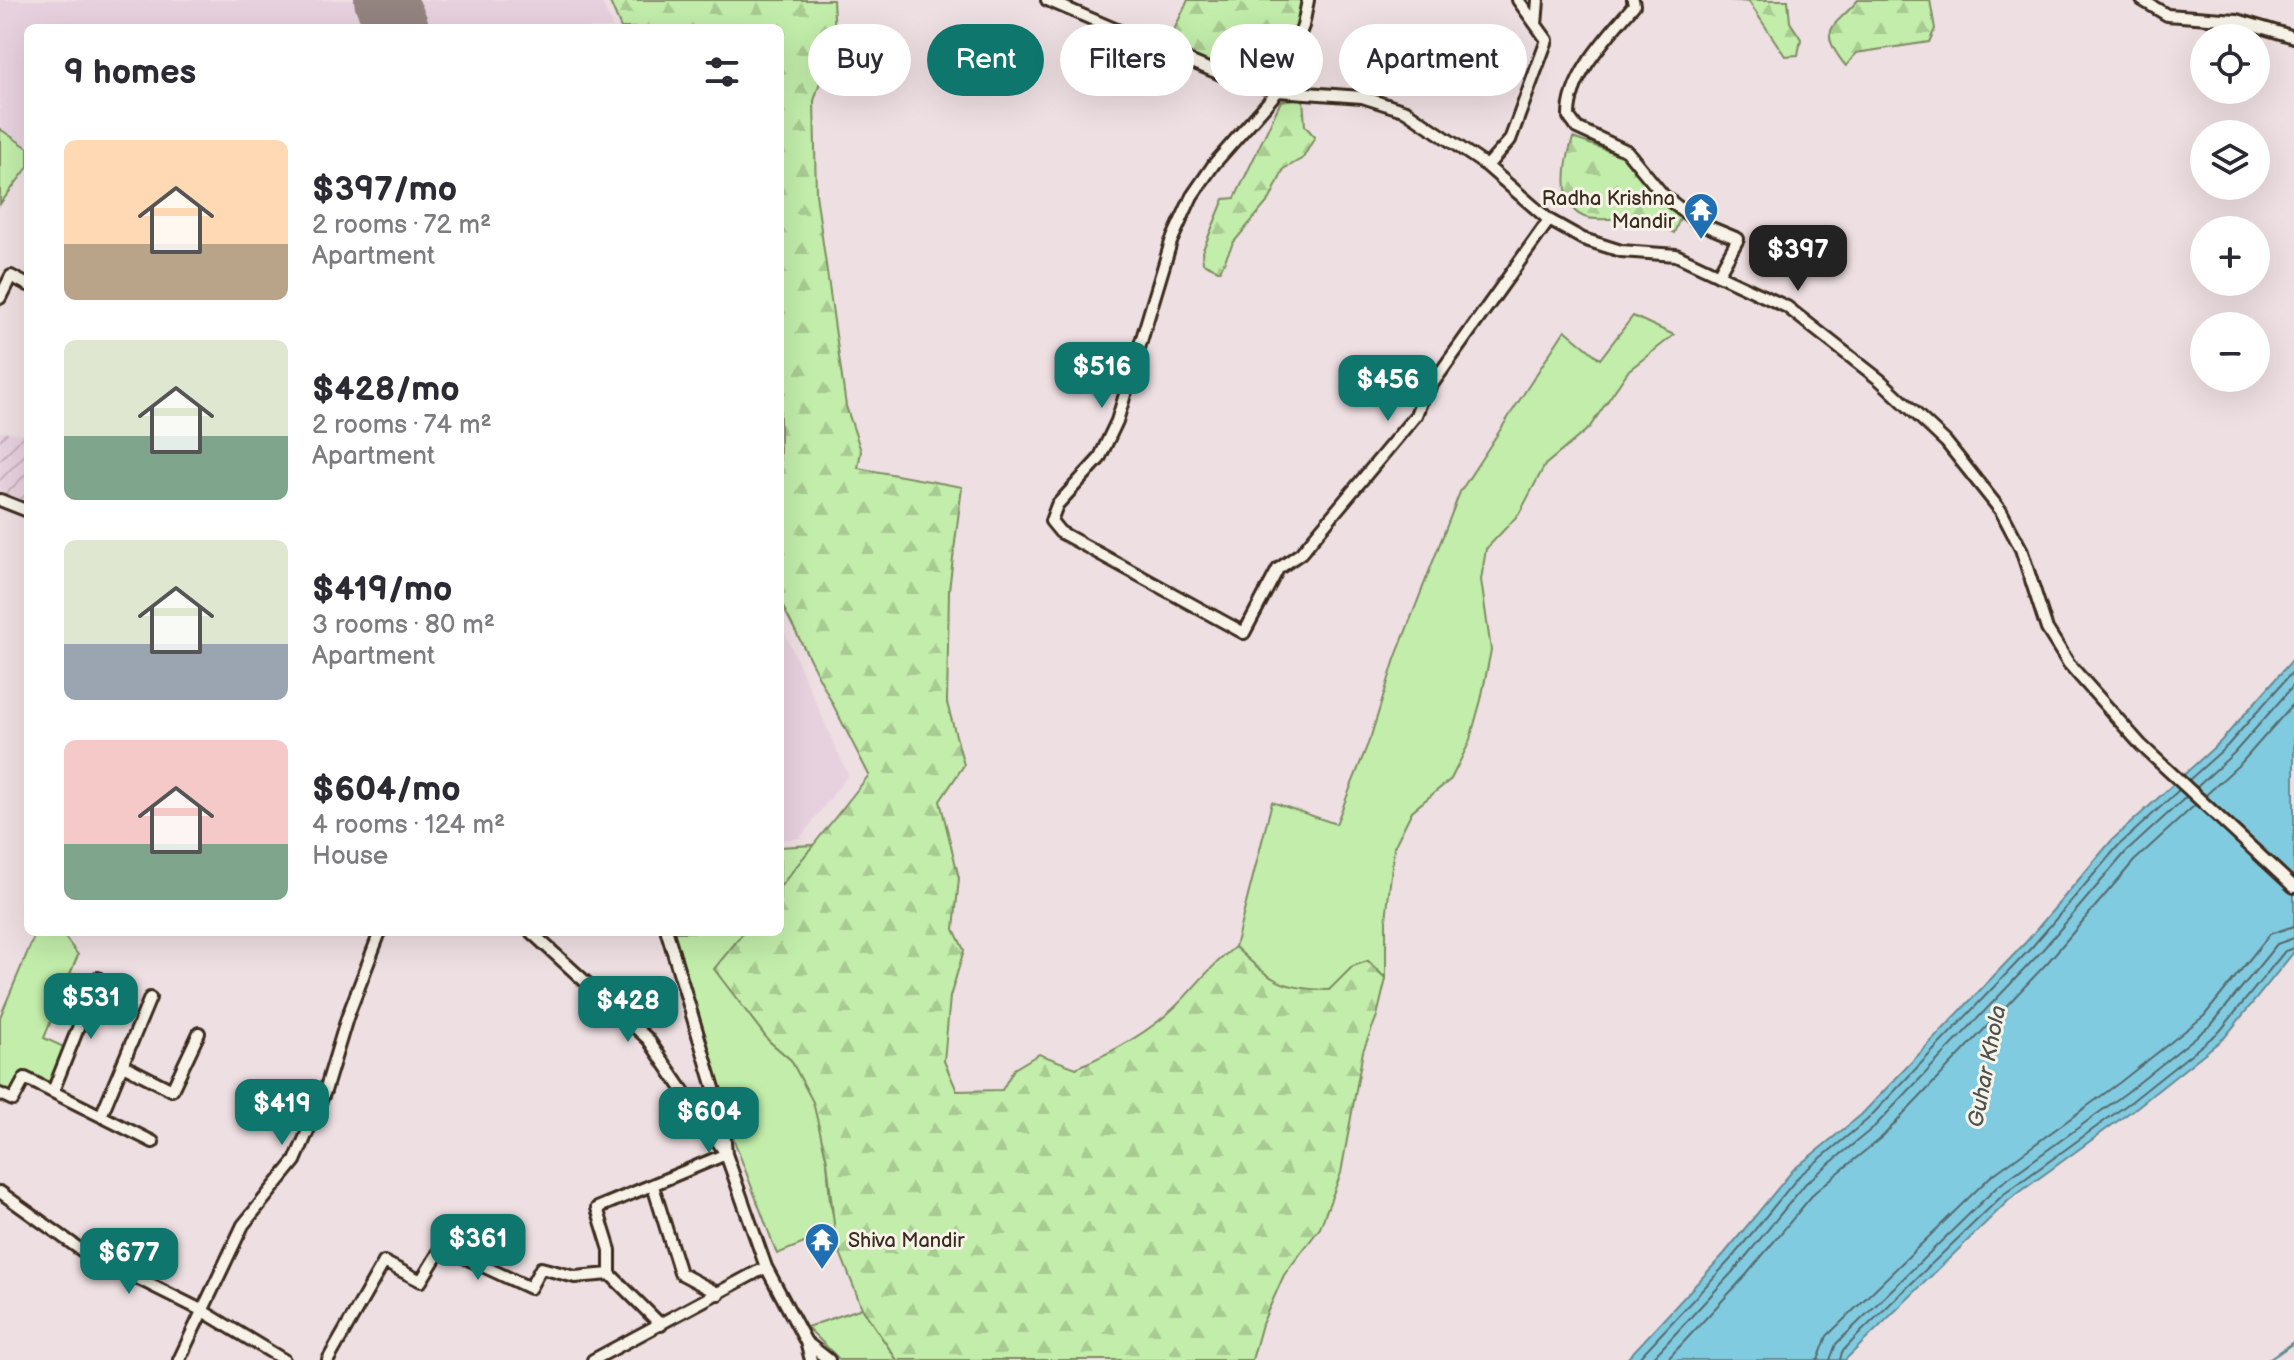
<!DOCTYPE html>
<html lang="en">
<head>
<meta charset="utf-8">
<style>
  :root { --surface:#fff; --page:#f2f2f3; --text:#2b2b33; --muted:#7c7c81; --accent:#0f766e }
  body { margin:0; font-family:"Balsamiq Sans",sans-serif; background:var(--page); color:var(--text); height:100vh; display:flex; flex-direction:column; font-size:30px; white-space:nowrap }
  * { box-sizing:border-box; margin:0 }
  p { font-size:26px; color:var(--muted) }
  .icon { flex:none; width:44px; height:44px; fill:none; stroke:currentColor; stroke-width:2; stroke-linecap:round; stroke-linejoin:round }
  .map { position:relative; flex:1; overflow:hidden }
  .drawer { position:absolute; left:24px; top:24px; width:760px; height:912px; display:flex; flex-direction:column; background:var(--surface); border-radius:12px; box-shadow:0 8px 32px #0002 }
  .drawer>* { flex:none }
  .hud { position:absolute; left:808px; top:24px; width:760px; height:72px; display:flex; gap:16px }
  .buttons { position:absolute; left:2190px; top:24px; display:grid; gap:16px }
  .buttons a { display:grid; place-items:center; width:80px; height:80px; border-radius:50%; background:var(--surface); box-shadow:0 8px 32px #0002; font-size:40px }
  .price { position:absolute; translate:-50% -68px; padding:0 18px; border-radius:16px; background:var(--accent); color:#fff; font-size:26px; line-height:52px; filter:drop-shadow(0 2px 4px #0008) }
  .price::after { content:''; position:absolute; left:50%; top:48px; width:24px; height:18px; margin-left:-12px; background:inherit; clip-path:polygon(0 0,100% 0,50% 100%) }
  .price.current { background:#222; color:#fff }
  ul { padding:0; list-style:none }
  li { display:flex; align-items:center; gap:24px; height:200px; padding:0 40px }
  li span { display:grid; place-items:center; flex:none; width:224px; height:160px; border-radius:12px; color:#555 }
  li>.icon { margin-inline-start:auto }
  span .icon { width:96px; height:96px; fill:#fffc; stroke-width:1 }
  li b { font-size:34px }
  h2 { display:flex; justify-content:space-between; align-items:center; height:96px; padding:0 40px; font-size:34px }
  .tag { padding:0 28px; border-radius:36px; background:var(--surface); box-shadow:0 8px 32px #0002; font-size:28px; line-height:72px }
  .tag.current { background:var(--accent); color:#fff }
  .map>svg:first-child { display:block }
  .built { fill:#e7d1de }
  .industrial { fill:url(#industrial-furrows) }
  .green { fill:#c2edaa; stroke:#7e8c64; stroke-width:2 }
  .forest { fill:url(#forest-firs); stroke:#7e8c64; stroke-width:2 }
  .water { fill:#81cbe1; stroke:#658b93; stroke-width:2 }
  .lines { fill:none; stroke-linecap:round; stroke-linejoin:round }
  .shore { stroke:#576a6c; stroke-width:2 }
  .stream { stroke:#658b93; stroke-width:3 }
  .taxiway { stroke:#948480; stroke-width:26 }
  .runway { stroke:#948480; stroke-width:62 }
  .street-casing { stroke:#3b2a1e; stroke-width:16 }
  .street { stroke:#f7f3e8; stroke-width:10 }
  .labels { text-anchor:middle; stroke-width:6; stroke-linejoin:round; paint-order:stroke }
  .poi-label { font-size:20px; fill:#3b2a1e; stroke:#f7f3e8; text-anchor:end }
  .water-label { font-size:22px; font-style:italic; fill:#4c524f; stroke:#f7f3e8 }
</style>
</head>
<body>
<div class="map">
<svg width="2294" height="1360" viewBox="0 0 2294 1360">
  <defs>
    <pattern id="industrial-furrows" width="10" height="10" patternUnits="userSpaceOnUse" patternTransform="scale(2)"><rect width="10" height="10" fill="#e7d1de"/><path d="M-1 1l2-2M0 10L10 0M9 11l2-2" fill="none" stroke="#c7b4be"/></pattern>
    <pattern id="forest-firs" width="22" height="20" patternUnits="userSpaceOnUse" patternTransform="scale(2)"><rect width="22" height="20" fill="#c2edaa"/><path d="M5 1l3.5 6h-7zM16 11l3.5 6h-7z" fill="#a8cb92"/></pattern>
  </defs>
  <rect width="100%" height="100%" fill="#eedfe2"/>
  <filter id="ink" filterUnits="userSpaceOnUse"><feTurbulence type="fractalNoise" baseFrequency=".0125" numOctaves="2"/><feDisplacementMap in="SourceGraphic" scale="16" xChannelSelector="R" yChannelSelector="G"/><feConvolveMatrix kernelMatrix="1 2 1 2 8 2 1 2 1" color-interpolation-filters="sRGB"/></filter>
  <g filter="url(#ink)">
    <path class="built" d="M0 0H601L613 28H28V148L0 129Z
      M780 622 848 775 800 838 780 840Z"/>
    <path class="industrial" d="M0 432 28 435V506L0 495Z"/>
    <path class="green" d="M0 129 28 148V167L0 204Z
      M1633 316 1674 335 1629 370 1589 428 1545 465 1519 514 1486 549 1481 580 1491 650 1481 700 1469 743 1451 779 1412 811 1394 847 1386 920V979L1368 961 1353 966 1329 991C1278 989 1271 980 1235 947L1272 802 1336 824 1371 736 1395 659 1460 492 1565 330 1600 359Z
      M814 845 780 887V847Z
      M36 932H61L78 955 44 1038 66 1048 50 1083 23 1071 11 1094 0 1089V1017Z
      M672 932H744L715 969 769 1041 791 1060 814 1102 827 1161 830 1202 837 1230 777 1254 732 1135Z
      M862 1308 897 1360H840L807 1327Z"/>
    <path class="forest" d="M609 0H833L835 34 814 101 816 194 846 406 861 451 858 468 962 487 949 590 947 703 964 765 940 801 959 878 954 929 964 950 950 997 944 1061 957 1091 1002 1090 1014 1069 1039 1054 1076 1068C1113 1052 1149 1033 1177 1005 1197 985 1212 964 1235 947 1271 980 1279 989 1329 990L1353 966 1368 961 1386 979 1377 1016 1363 1051 1341 1173 1320 1228 1284 1275 1262 1324 1252 1360H897L862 1308 836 1242 827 1161 813 1102 791 1060 769 1041 714 969 744 932H780V887L869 775 780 601V28H621Z
      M1188 0H1303C1302 32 1287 61 1264 82L1166 47Z
      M1730 0H1788L1790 22 1801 39 1798 55 1785 56 1749 2Z
      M1858 0H1930L1935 29 1929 42 1856 53 1846 66C1814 27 1836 27 1858 0Z
      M1303 98 1305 126 1315 137 1303 158 1284 169 1270 199 1233 243 1220 271 1203 263 1202 252 1224 199 1235 198 1281 101Z
      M1573 138 1623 156 1665 206 1680 218 1674 233C1667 229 1659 223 1652 221 1635 216 1614 220 1596 219 1554 218 1565 162 1573 138Z"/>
    <path class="water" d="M2294 658V952L2225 1037 2137 1107 2009 1200 1845 1360H1626L1724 1254 1793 1170 1861 1115 2026 942 2112 840 2221 741Z"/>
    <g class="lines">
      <path class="shore" d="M2189 780 2227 746 2294 670
        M2197 787 2234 753 2294 685
        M2206 795 2242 762 2294 703
        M1637 1360 1730 1260 1799 1176 1867 1120 2032 947 2118 846 2179 790
        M1651 1360 1738 1266 1806 1183 1874 1127 2039 954 2125 853 2186 797
        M1667 1360 1747 1274 1815 1192 1883 1136 2048 962 2134 861 2195 805
        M1818 1360 1827 1336 1990 1177 2119 1083 2204 1016 2270 934 2294 926
        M1830 1360 1836 1344 1998 1186 2126 1093 2212 1024 2277 944 2294 938
        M1840 1360 1842 1352 1861 1332 2004 1194 2132 1101 2220 1031 2285 951 2294 948"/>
      <path class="stream" d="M2268 1360 2294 1342"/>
      <path class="taxiway" d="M394 21 397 28"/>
      <path class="runway" d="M385 0 398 28"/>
      <defs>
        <path id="street" d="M1047 0 1220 74 1278 91 1362 97 1406 111 1487 166 1549 220 1583 239 1621 251 1676 255 1787 307 1880 380 1946 442 2001 511 2021 549 2047 629 2069 664 2141 745 2294 887
          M1308 0 1303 26 1278 91 1214 164 1192 196 1171 242 1117 421 1099 459 1057 505 1051 521 1060 532 1244 633 1278 569 1301 553 1416 415 1423 397 1549 220
          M1633 0 1634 5C1609 35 1568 76 1569 117L1577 128 1627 151 1663 195 1697 222 1738 239 1718 275
          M2142 0 2167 15 2237 20 2294 37
          M1536 25 1538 0
          M1487 166 1510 140 1547 40 1518 0
          M0 298 11 276 28 285
          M0 500 28 511
          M531 932 648 1039 726 1154 597 1208 610 1250V1274
          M667 932 723 1118 726 1154 766 1267 806 1342 811 1360
          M123 1065 172 1090 199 1033
          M53 1091 98 978
          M0 1094 13 1100 25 1078 153 1142
          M101 1116 150 998
          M653 1186 680 1273 719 1294
          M0 1192 81 1250 201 1310 284 1360
          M806 1342 829 1360
          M179 1360 243 1225 295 1161 325 1091 347 1018 380 932
          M328 1360 384 1262 421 1281 442 1247 530 1288 541 1268 575 1277 610 1274 661 1325
          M593 1360 766 1267"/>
      </defs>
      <use href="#street" class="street-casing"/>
      <use href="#street" class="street"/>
    </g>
  </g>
  <defs>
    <symbol id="temple-pin" viewBox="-11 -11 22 30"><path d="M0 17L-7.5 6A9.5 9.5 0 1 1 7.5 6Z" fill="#1f6fb2" stroke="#f7f3e8"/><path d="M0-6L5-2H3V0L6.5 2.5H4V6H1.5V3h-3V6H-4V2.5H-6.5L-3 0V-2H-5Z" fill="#fff"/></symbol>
  </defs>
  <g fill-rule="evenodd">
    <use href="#temple-pin" x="1681" y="190" width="40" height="54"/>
    <use href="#temple-pin" x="802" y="1220" width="40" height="54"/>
  </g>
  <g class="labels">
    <g class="poi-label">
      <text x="1675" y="205">Radha Krishna<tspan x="1675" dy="23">Mandir</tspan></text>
      <text x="848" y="1247" text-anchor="start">Shiva Mandir</text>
    </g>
    <g class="water-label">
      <text transform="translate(1986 1066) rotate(-79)" y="8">Guhar Khola</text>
    </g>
  </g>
</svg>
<div class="buttons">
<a><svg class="icon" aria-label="locate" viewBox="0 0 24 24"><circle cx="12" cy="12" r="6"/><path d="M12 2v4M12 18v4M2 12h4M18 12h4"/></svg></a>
<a><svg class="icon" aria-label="layers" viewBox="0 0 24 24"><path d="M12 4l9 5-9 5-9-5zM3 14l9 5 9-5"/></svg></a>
<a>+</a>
<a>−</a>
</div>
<b class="price current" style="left:1798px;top:293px">$397</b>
<b class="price" style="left:1102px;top:410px">$516</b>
<b class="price" style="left:1388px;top:423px">$456</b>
<b class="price" style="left:91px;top:1041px">$531</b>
<b class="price" style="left:628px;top:1044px">$428</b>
<b class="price" style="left:282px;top:1147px">$419</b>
<b class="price" style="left:709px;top:1155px">$604</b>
<b class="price" style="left:478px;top:1282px">$361</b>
<b class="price" style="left:129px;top:1296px">$677</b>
<div class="hud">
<a class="tag">Buy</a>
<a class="tag current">Rent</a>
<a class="tag">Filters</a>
<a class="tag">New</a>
<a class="tag">Apartment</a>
</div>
<section class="drawer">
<h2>9 homes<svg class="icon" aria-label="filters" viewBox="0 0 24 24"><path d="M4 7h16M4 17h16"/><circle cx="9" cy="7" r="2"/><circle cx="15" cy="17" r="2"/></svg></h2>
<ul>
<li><span style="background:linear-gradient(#ffd9b3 65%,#b9a48a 0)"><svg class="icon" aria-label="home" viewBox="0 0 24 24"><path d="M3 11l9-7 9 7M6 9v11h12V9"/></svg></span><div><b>$397/mo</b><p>2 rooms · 72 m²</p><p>Apartment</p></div></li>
<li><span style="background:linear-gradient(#dfe7d0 60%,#7fa58c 0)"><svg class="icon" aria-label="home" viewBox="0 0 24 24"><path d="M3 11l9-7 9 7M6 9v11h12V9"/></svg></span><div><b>$428/mo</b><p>2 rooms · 74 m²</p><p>Apartment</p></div></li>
<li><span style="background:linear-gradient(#dfe7d0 65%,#9aa5b1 0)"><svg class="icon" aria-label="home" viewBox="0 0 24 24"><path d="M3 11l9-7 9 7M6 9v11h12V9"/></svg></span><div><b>$419/mo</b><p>3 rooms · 80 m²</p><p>Apartment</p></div></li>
<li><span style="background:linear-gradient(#f6c9c9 65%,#7fa58c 0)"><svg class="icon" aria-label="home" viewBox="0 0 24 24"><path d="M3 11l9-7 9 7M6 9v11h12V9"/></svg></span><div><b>$604/mo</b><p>4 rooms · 124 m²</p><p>House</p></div></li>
</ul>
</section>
</div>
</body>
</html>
